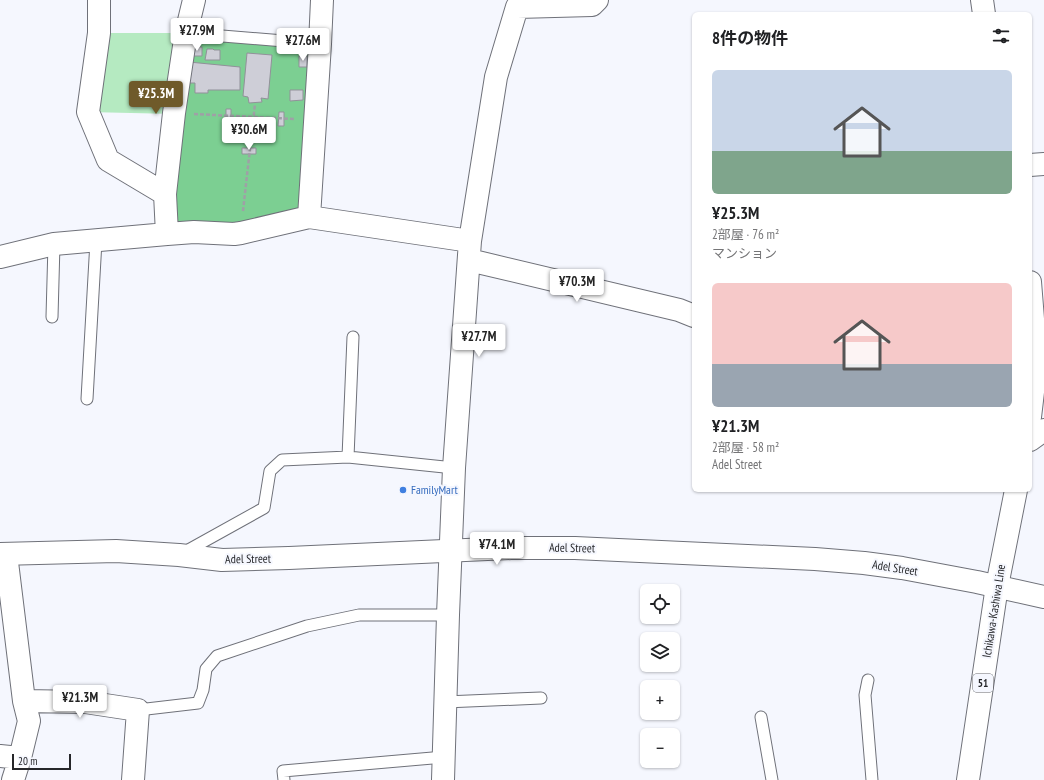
<!DOCTYPE html>
<html lang="ja">
<head>
<meta charset="utf-8">
<style>
  :root { --surface:#fff; --page:#f6f6f6; --text:#202124; --muted:#757577; --accent:#6f5a2a }
  body { margin:0; font-family:"PT Sans Narrow","Noto Sans JP",sans-serif; background:var(--page); color:var(--text); height:100vh; display:flex; flex-direction:column; font-size:15px; white-space:nowrap }
  * { box-sizing:border-box; margin:0 }
  p { font-size:13px; color:var(--muted) }
  .icon { flex:none; width:22px; height:22px; fill:none; stroke:currentColor; stroke-width:2; stroke-linecap:round; stroke-linejoin:round }
  .map { position:relative; flex:1; overflow:hidden }
  .side { position:absolute; left:692px; top:12px; width:340px; height:480px; display:flex; flex-direction:column; background:var(--surface); border-radius:6px; box-shadow:0 1px 3px #0004 }
  .side>* { flex:none }
  .tools { position:absolute; left:640px; top:584px; display:grid; gap:8px }
  .tools a { display:grid; place-items:center; width:40px; height:40px; border-radius:6px; background:var(--surface); box-shadow:0 1px 3px #0004; font-size:20px }
  .scale { position:absolute; left:12px; bottom:10px; width:59px; box-sizing:border-box; padding-left:4px; border:2px solid #26272a; border-top:0; font-size:11px; line-height:14px; white-space:nowrap; color:#26272a; -webkit-text-stroke:3px #f5f7fe; paint-order:stroke }
  .price { position:absolute; translate:-50% -34px; padding:0 9px; border-radius:4px; background:#fff; color:#222; font-size:13px; line-height:26px; filter:drop-shadow(0 1px 2px #0008) }
  .price::after { content:''; position:absolute; left:50%; top:24px; width:12px; height:9px; margin-left:-6px; background:inherit; clip-path:polygon(0 0,100% 0,50% 100%) }
  .price.active { background:var(--accent); color:#fff }
  ul { padding:0; list-style:none }
  li { display:grid; align-content:center; gap:8px; height:212px; padding:0 20px }
  li span { display:grid; place-items:center; height:124px; border-radius:6px; color:#555 }
  li>.icon { margin-inline-start:auto }
  span .icon { width:72px; height:72px; fill:#fffc; stroke-width:1 }
  li b { font-size:17px }
  h2 { display:flex; justify-content:space-between; align-items:center; height:48px; padding:0 20px; font-size:17px }
  .map>svg:first-child { display:block }
  .green { fill:#b5eac1 }
  .forest { fill:#7ccf92 }
  .building { fill:#ceced7; stroke:#919199 }
  .lines { fill:none; stroke-linecap:round; stroke-linejoin:round }
  .service-casing { stroke:#6f7179; stroke-width:13 }
  .minor-casing { stroke:#6f7179; stroke-width:24 }
  .tertiary-casing { stroke:#6f7179; stroke-width:24 }
  .primary-casing { stroke:#6f7179; stroke-width:24 }
  .path { stroke:#9fa0a6; stroke-width:2.5; stroke-dasharray:4 2; stroke-linecap:butt }
  .service { stroke:#fff; stroke-width:11 }
  .minor { stroke:#fff; stroke-width:22 }
  .tertiary { stroke:#fff; stroke-width:22 }
  .primary { stroke:#fff; stroke-width:22 }
  .shop-dot { fill:#3f7fe0; stroke:#f5f7fe; stroke-width:1.5 }
  .labels { text-anchor:middle; stroke-width:4; stroke-linejoin:round; paint-order:stroke }
  .shield { fill:#f5f7fe; stroke:#64656a; stroke-width:1 }
  .shield-label { font-size:11px; font-weight:bold; fill:#26272a }
  .shop-label { font-size:12px; fill:#366cbe; stroke:#f5f7fe; text-anchor:start }
  .street-label { font-size:12px; fill:#26272a; stroke:#f5f7fe }
</style>
</head>
<body>
<div class="map">
<svg width="1044" height="780" viewBox="0 0 1044 780">
  <rect width="100%" height="100%" fill="#f5f7fe"/>
  <path class="green" d="M99 33H186L174 114 88 112Z"/>
  <path class="forest" d="M186 33 320 44 309 217 167 234Z"/>
  <path class="building" d="M192 47H202V56H192Z
    M207 49H213L214 50H220V60H205Z
    M247 53 272 55 268 99 261 98 262 102 249 103 248 97 243 96Z
    M299 56H307V67H299Z
    M189 62 240 67V90H208V93H195V83H189Z
    M290 90H303V100L290 101Z
    M226 109H231V122H226Z
    M279 112H284V126H278Z
    M242 148H256V154H242Z"/>
  <g class="lines">
    <defs>
      <path id="service" d="M186 33 320 44
        M52 317 54 244
        M87 399 96 241
        M348 457 353 337
        M183 553 264 508 270 471 282 460 348 457 454 468
        M868 680 865 695 872 780
        M445 702 541 698
        M138 710 198 703 203 690 206 669 217 656 307 626 359 615H448
        M761 717 772 780
        M284 780 283 771 444 757"/>
      <path id="minor" d="M99 0V33L88 112 108 160 165 194
        M1030 165 1044 164
        M309 217 320 44 322 0
        M167 234 165 194 174 113 186 33 194 0
        M0 257 54 244 167 234 194 232 234 234 241 233 309 217 470 241
        M469 260 679 310 694 316
        M1030 440 1044 430
        M6 554 24 701 29 721 20 758 13 780
        M24 701 85 702 138 710 133 780
        M0 756 20 758
        M443 780 448 615 454 468 470 241 496 77 517 7 592 5 597 0"/>
      <path id="tertiary" d="M0 554 116 551 179 555 222 560 289 558 511 548H575L815 559 864 563 902 568 977 582 1044 597"/>
      <path id="primary" d="M982 0 984 14
        M1030 282 1036 356 1035 375 1030 417
        M968 780 997 586 1016 490"/>
    </defs>
    <use href="#service" class="service-casing"/>
    <use href="#minor" class="minor-casing"/>
    <use href="#tertiary" class="tertiary-casing"/>
    <use href="#primary" class="primary-casing"/>
    <path class="path" d="M194 114 295 119
      M243 211 255 104"/>
    <use href="#service" class="service"/>
    <use href="#minor" class="minor"/>
    <use href="#tertiary" class="tertiary"/>
    <use href="#primary" class="primary"/>
  </g>
  <circle class="shop-dot" cx="403" cy="490" r="4"/>
  <g class="labels">
    <rect class="shield" x="973" y="674" width="20" height="18" rx="3"/>
    <g class="shield-label">
      <text x="983" y="687">51</text>
    </g>
    <g class="shop-label">
      <text x="411" y="494">FamilyMart</text>
    </g>
    <g class="street-label">
      <text transform="translate(572 548) rotate(1)" y="4">Adel Street</text>
      <text transform="translate(248 559) rotate(-1)" y="4">Adel Street</text>
      <text transform="translate(895 568) rotate(9)" y="4">Adel Street</text>
      <text transform="translate(994 611) rotate(-81)" y="4">Ichikawa-Kashiwa Line</text>
    </g>
  </g>
</svg>
<div class="tools">
<a><svg class="icon" aria-label="locate" viewBox="0 0 24 24"><circle cx="12" cy="12" r="6"/><path d="M12 2v4M12 18v4M2 12h4M18 12h4"/></svg></a>
<a><svg class="icon" aria-label="layers" viewBox="0 0 24 24"><path d="M12 4l9 5-9 5-9-5zM3 14l9 5 9-5"/></svg></a>
<a>+</a>
<a>−</a>
</div>
<div class="scale">20 m</div>
<b class="price" style="left:197px;top:52px">¥27.9M</b>
<b class="price" style="left:303px;top:62px">¥27.6M</b>
<b class="price active" style="left:156px;top:115px">¥25.3M</b>
<b class="price" style="left:249px;top:151px">¥30.6M</b>
<b class="price" style="left:577px;top:303px">¥70.3M</b>
<b class="price" style="left:479px;top:358px">¥27.7M</b>
<b class="price" style="left:497px;top:566px">¥74.1M</b>
<b class="price" style="left:80px;top:719px">¥21.3M</b>
<section class="side">
<h2>8件の物件<svg class="icon" aria-label="filters" viewBox="0 0 24 24"><path d="M4 7h16M4 17h16"/><circle cx="9" cy="7" r="2"/><circle cx="15" cy="17" r="2"/></svg></h2>
<ul>
<li><span style="background:linear-gradient(#c9d6e8 65%,#7fa58c 0)"><svg class="icon" aria-label="home" viewBox="0 0 24 24"><path d="M3 11l9-7 9 7M6 9v11h12V9"/></svg></span><div><b>¥25.3M</b><p>2部屋 · 76 m²</p><p>マンション</p></div></li>
<li><span style="background:linear-gradient(#f6c9c9 65%,#9aa5b1 0)"><svg class="icon" aria-label="home" viewBox="0 0 24 24"><path d="M3 11l9-7 9 7M6 9v11h12V9"/></svg></span><div><b>¥21.3M</b><p>2部屋 · 58 m²</p><p>Adel Street</p></div></li>
</ul>
</section>
</div>
</body>
</html>
